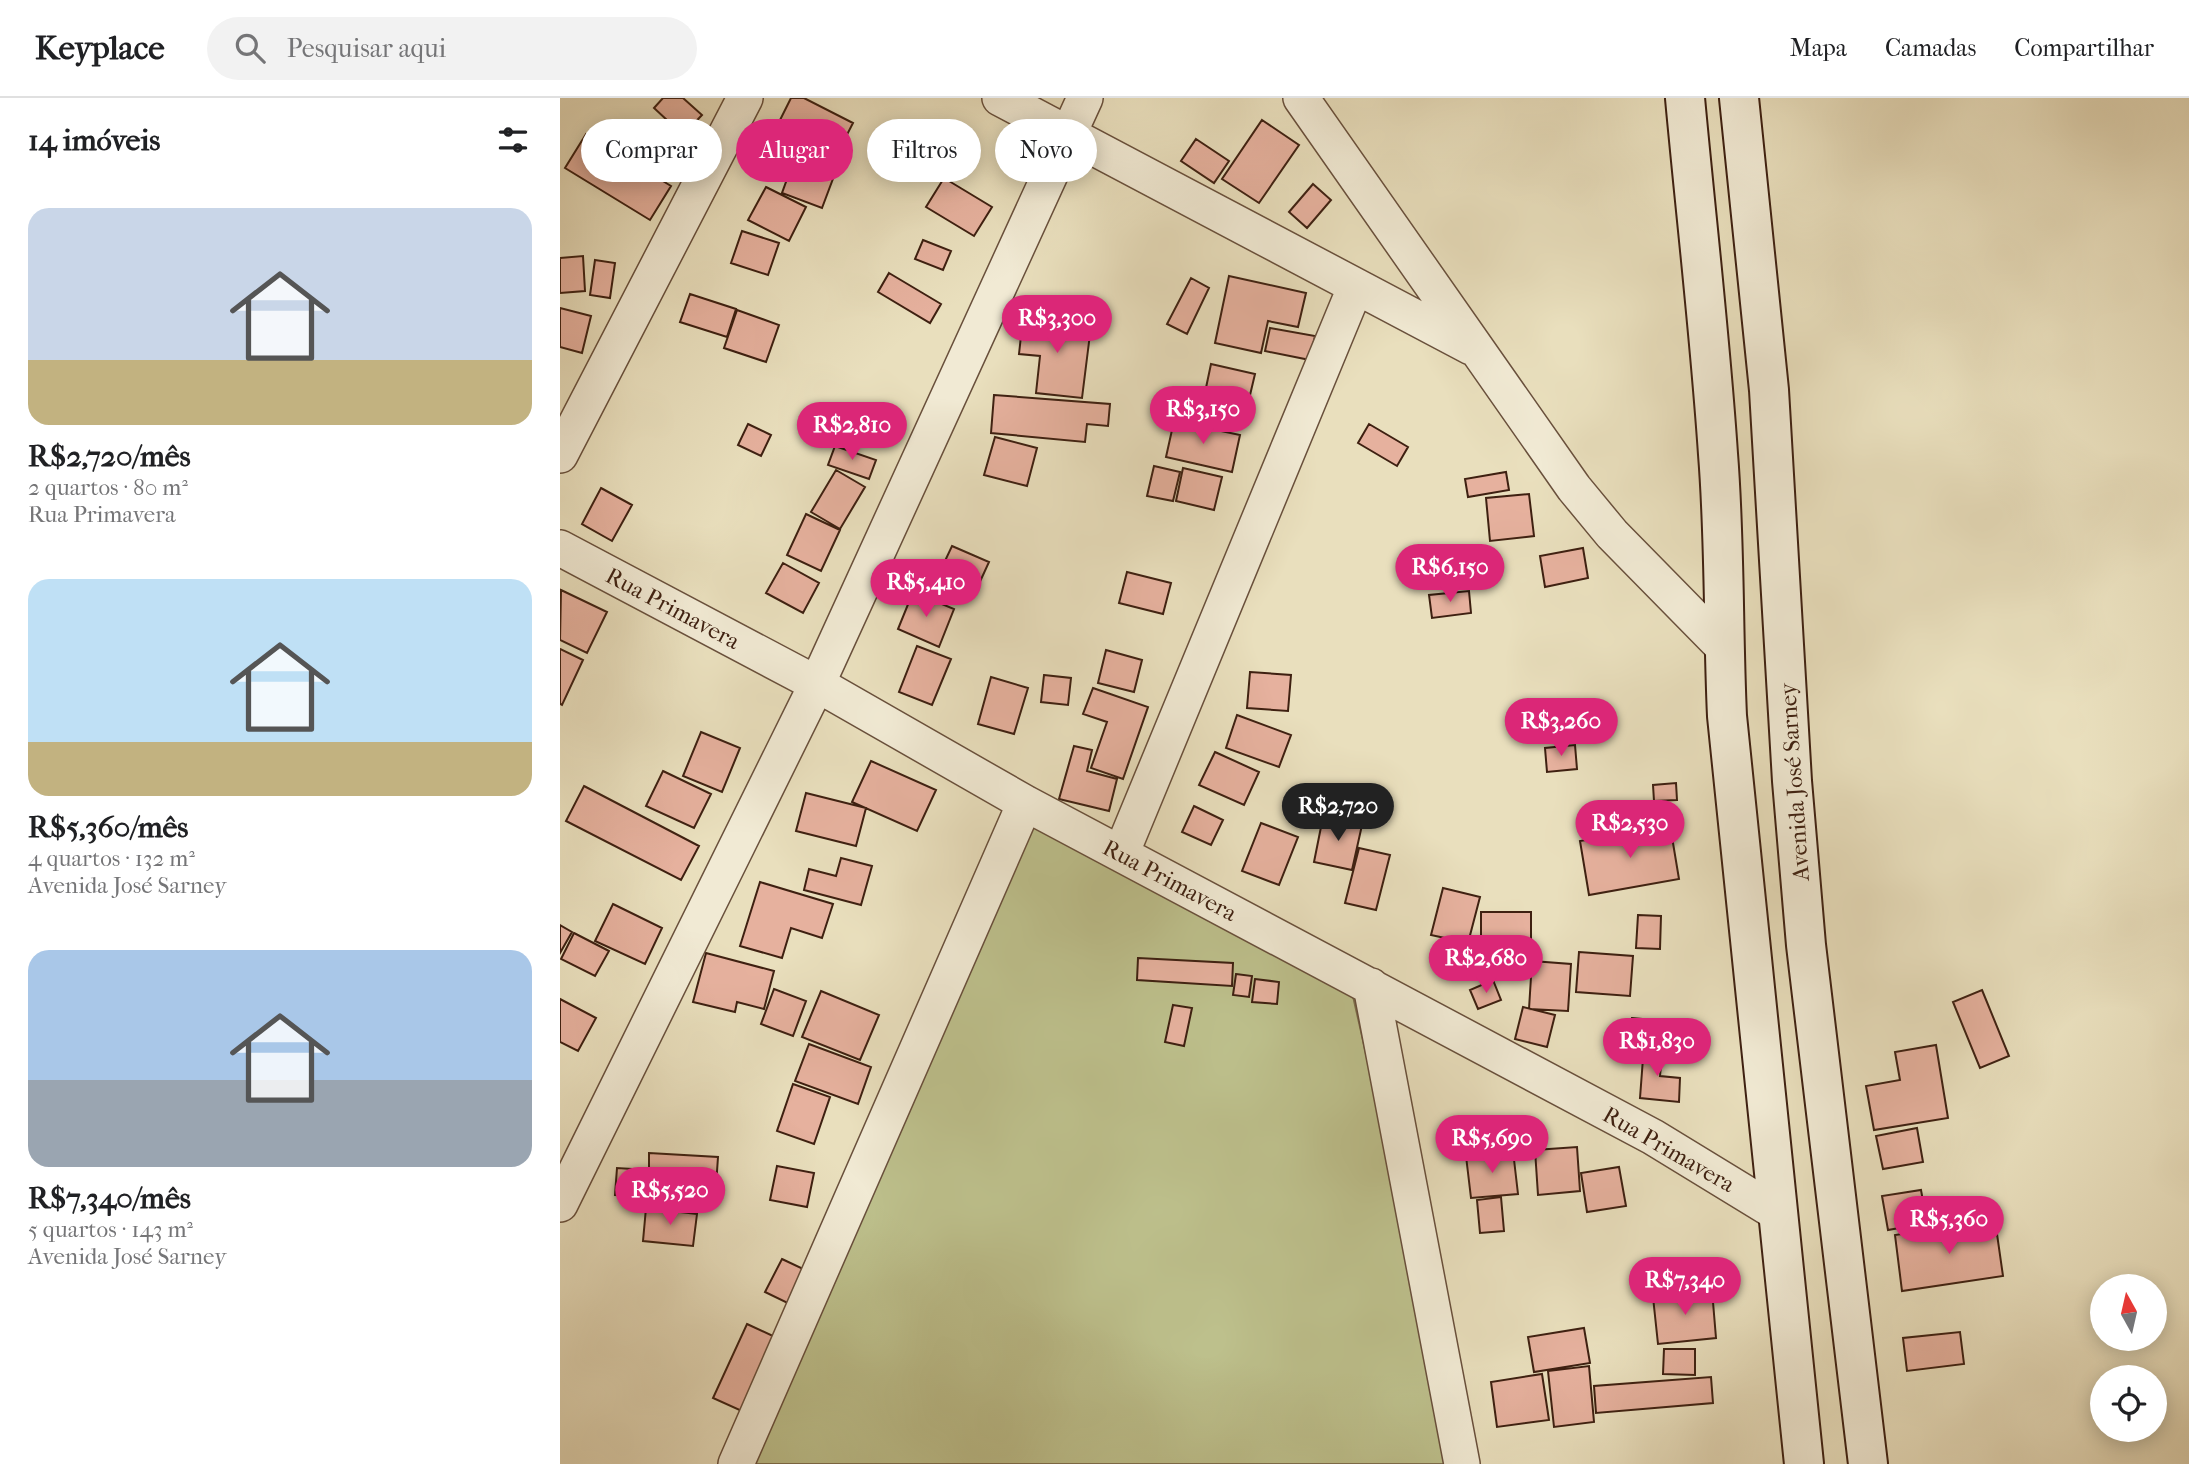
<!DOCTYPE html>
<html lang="pt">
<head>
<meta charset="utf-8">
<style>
  :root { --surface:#fff; --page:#f2f2f2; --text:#202124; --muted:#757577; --line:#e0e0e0; --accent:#db2777 }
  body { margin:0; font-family:"IM FELL French Canon",serif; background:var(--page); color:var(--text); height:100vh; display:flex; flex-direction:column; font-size:26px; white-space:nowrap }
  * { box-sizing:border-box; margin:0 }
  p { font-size:23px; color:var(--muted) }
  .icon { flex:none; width:38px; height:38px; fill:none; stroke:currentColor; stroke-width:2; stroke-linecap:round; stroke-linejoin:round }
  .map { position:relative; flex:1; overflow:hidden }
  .side { display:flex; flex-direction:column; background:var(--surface); width:560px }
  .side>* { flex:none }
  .guide { position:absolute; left:21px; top:21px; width:665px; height:63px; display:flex; gap:14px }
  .needle { width:46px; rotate:352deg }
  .buttons { position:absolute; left:1530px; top:1176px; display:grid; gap:14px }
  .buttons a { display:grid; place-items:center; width:77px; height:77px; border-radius:50%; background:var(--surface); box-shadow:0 4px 18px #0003; font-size:35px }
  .price { position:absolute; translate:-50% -60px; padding:0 16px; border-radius:24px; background:var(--accent); color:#fff; font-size:23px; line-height:46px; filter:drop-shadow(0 2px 4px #0008) }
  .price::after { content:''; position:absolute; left:50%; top:42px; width:21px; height:16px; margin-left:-10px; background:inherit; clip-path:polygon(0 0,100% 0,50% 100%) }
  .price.active { background:#222; color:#fff }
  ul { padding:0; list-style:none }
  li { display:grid; align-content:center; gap:14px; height:371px; padding:0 28px }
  li span { display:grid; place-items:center; height:217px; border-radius:21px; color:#555 }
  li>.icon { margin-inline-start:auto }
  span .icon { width:126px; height:126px; fill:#fffc; stroke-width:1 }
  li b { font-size:30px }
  h2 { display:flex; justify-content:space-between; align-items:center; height:84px; padding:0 28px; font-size:30px }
  .tag { padding:0 24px; border-radius:32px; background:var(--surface); box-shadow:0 4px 18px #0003; font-size:24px; line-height:63px }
  .tag.active { background:var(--accent); color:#fff }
  header { display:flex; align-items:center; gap:42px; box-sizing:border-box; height:98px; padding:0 35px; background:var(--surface); border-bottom:2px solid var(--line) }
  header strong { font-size:33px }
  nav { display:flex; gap:38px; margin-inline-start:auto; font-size:24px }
  .search { width:490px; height:63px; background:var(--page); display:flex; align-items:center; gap:18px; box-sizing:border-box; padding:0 24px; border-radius:38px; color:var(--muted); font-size:26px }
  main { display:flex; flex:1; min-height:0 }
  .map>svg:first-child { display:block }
  .green { fill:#bdc08c; stroke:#7e704e; stroke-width:2 }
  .building { fill:#e6b19e; stroke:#3e2011; stroke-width:2 }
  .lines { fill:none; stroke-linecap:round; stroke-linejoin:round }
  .minor-casing { stroke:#69503c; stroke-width:38 }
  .secondary-casing { stroke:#3e2011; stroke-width:42 }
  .minor { stroke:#f1ead4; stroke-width:35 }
  .secondary { stroke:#f1ead4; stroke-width:38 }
  .labels { text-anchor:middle; stroke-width:5; stroke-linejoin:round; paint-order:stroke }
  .street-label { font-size:23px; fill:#3e2011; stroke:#f1ead4 }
</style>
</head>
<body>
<header>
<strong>Keyplace</strong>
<div class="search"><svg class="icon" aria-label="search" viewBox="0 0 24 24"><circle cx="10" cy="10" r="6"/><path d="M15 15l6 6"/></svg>Pesquisar aqui</div>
<nav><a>Mapa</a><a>Camadas</a><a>Compartilhar</a></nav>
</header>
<main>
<section class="side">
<h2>14 imóveis<svg class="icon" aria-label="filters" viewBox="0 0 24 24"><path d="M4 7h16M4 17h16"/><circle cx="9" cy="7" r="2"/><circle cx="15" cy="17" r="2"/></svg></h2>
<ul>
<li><span style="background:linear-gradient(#c9d6e8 70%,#c2b280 0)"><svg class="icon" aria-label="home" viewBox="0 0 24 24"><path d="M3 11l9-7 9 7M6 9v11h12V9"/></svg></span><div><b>R$2,720/mês</b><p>2 quartos · 80 m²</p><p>Rua Primavera</p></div></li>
<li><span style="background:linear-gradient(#bfe0f5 75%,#c2b280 0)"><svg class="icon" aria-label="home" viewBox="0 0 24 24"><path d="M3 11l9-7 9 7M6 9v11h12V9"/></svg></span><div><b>R$5,360/mês</b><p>4 quartos · 132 m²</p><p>Avenida José Sarney</p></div></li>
<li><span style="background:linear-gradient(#a9c7e8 60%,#9aa5b1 0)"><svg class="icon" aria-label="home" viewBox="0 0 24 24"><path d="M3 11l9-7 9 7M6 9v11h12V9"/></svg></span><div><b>R$7,340/mês</b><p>5 quartos · 143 m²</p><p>Avenida José Sarney</p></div></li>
</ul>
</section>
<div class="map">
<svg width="1629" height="1366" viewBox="0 0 1629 1366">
  <rect width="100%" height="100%" fill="#e9dfbd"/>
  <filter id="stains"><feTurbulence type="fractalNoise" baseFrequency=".00286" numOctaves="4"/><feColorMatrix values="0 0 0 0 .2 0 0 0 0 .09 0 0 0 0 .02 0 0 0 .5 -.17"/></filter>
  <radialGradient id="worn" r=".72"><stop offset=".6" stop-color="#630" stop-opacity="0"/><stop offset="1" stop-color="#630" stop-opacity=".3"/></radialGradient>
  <path class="green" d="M465 705 788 876 899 1366H176Z"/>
  <path class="building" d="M103 0H123L142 17 123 37 94 10Z
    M231 0H244L293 25 272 66 213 36Z
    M702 22 739 47 699 105 662 81Z
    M26 36 111 88 90 122 5 70Z
    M636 41 669 63 654 85 621 63Z
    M234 62 274 78 262 110 222 95Z
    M384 80 432 109 414 138 366 109Z
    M753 86 771 102 747 130 729 114Z
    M206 89 246 109 229 143 188 122Z
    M182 133 219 145 208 177 171 165Z
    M363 142 391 153 383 172 355 161Z
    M23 158 25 193 0 195V160Z
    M35 162 55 165 50 200 30 197Z
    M329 175 381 206 370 225 318 194Z
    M669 178 746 195 738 229 708 223 701 255 655 245Z
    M631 180 649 190 627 236 607 226Z
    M130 196 176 211 167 239 120 224Z
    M0 210 31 218 22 255 0 249Z
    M177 212 219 227 206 264 164 250Z
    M463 220 531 228 522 300 476 295 480 258 459 256Z
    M710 230 755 238 750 262 705 253Z
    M651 266 695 276 686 314 643 304Z
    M434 297 550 306 548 328 527 326 525 344 431 335Z
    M614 323 680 337 672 374 606 359Z
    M188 326 211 337 201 358 178 347Z
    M809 326 848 349 837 368 798 345Z
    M435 339 477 350 467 388 424 377Z
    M275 348 316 362 309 381 268 367Z
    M594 368 620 374 613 403 587 398Z
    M623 370 662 379 654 412 616 403Z
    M276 372 305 389 280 431 251 414Z
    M946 374 949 392 908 399 905 381Z
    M41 390 72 407 52 443 22 426Z
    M969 396 974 438 930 443 926 400Z
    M246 416 280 432 261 473 227 457Z
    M392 448 429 464 413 499 376 482Z
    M1023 450 1028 480 985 489 980 458Z
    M925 463V482L872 483V464Z
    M223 465 259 485 243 515 206 495Z
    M567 474 611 485 603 516 559 505Z
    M1 492 47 514 27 555 0 542Z
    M909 493 911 515 872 520 869 497Z
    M353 494 394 511 379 549 338 531Z
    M357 548 391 561 372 607 339 594Z
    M0 551 23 562 2 607 0 606Z
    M546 552 582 562 574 594 538 585Z
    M690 574 731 577 728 613 687 610Z
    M484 577 511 580 508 607 481 604Z
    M431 579 468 590 454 636 418 626Z
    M533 590 588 609 563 681 531 670 547 624 523 616Z
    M1007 607 1010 636 981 638 979 610Z
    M677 617 731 637 719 669 666 650Z
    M141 634 180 650 162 694 123 678Z
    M1015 647 1017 671 987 674 985 650Z
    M514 648 532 652 527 673 557 681 549 713 499 701Z
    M655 654 699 674 684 707 639 687Z
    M311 663 376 692 357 733 292 704Z
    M103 673 151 696 134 730 86 708Z
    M1116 685 1117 702 1094 703 1093 687Z
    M24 688 139 748 121 782 6 723Z
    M246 695 306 710 296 748 236 733Z
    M634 708 663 722 651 747 622 734Z
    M763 719 802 727 792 772 754 764Z
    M701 725 738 739 719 787 682 773Z
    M1110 727 1119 781 1029 797 1020 743Z
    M799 750 830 757 816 812 785 805Z
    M281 760 312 768 301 807 244 792 249 771 276 778Z
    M200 784 273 806 262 840 231 830 222 860 180 848Z
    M883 790 920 799 908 845 871 837Z
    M53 806 102 830 85 866 35 843Z
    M921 814H971V872H921Z
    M1078 817 1101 818 1100 851 1076 850Z
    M0 827 12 834 0 855Z
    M14 835 49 853 35 878 1 861Z
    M1019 854 1073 858 1070 898 1016 894Z
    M146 855 214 873 204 911 177 904 175 914 133 904Z
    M578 860 673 865 672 888 577 882Z
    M972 863 1011 866 1008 913 969 911Z
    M676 876 692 878 689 899 673 897Z
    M695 881 719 884 717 906 692 904Z
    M933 882 941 902 918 911 910 892Z
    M214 891 246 903 233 938 201 926Z
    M1422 892 1449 958 1420 970 1393 904Z
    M261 893 319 917 300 962 242 939Z
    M0 901 36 920 18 953 0 944Z
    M613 907 632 910 624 948 605 944Z
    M963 909 995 917 987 949 955 941Z
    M1072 920 1103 923 1100 944 1070 940Z
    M249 946 311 969 298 1006 235 983Z
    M1084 947 1103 948 1100 978 1120 980 1119 1004 1080 1000Z
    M1376 947 1388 1020 1314 1032 1306 988 1340 982 1335 954Z
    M233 986 270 999 254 1046 217 1033Z
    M1357 1030 1363 1064 1323 1071 1316 1038Z
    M1017 1049 1020 1093 978 1097 975 1052Z
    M953 1053 958 1096 911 1100 906 1058Z
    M89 1055 158 1059 155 1102 55 1097 57 1070 89 1072Z
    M217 1068 254 1075 247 1109 210 1102Z
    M1059 1069 1066 1108 1027 1114 1021 1075Z
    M1361 1092 1367 1125 1328 1132 1322 1098Z
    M941 1099 944 1133 920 1135 917 1102Z
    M86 1110 137 1116 133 1148 83 1143Z
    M1435 1122 1443 1178 1342 1193 1335 1137Z
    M222 1161 258 1178 242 1212 205 1194Z
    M1152 1192 1156 1240 1098 1246 1093 1199Z
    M187 1226 228 1245 195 1319 153 1300Z
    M1024 1230 1030 1265 974 1274 968 1239Z
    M1400 1234 1404 1266 1347 1273 1343 1240Z
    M1104 1251H1135V1277L1103 1276Z
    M1029 1268 1034 1324 994 1329 988 1273Z
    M982 1276 989 1322 937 1329 931 1284Z
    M1151 1279 1153 1305 1036 1315 1034 1288Z"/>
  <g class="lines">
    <defs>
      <path id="minor" d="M440 0 911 249
        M741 0 1014 390 1052 436 1164 550
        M0 357 185 0
        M0 450 257 586 465 705 1093 1039 1219 1116
        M561 756 795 190
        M811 888 902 1366
        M0 1106 257 586 525 0
        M176 1366 465 705"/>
      <path id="secondary" d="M1125 0C1136 119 1150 237 1158 356 1165 443 1163 531 1167 618L1244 1366
        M1179 0 1209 292 1232 683 1246 847 1308 1366"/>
    </defs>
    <use href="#minor" class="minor-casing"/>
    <use href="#secondary" class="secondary-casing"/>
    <use href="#minor" class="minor"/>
    <use href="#secondary" class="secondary"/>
  </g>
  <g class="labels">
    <g class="street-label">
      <text transform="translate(113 510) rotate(28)" y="8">Rua Primavera</text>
      <text transform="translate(1234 684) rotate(-94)" y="8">Avenida José Sarney</text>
      <text transform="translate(610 782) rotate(28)" y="8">Rua Primavera</text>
      <text transform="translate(1109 1051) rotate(30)" y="8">Rua Primavera</text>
    </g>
  </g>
  <rect width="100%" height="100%" filter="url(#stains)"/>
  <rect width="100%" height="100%" fill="url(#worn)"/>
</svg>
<div class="buttons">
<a><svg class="needle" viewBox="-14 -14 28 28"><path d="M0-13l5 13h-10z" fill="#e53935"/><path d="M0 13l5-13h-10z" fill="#757577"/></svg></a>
<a><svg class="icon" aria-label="locate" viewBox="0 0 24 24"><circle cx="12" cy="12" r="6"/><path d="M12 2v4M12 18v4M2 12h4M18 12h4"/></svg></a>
</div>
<b class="price" style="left:497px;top:257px">R$3,300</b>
<b class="price" style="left:643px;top:348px">R$3,150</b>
<b class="price" style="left:292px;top:364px">R$2,810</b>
<b class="price" style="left:890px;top:506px">R$6,150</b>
<b class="price" style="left:366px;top:521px">R$5,410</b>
<b class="price" style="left:1001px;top:660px">R$3,260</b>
<b class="price active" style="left:778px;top:745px">R$2,720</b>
<b class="price" style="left:1070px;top:762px">R$2,530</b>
<b class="price" style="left:926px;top:897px">R$2,680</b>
<b class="price" style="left:1097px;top:980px">R$1,830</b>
<b class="price" style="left:932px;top:1077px">R$5,690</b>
<b class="price" style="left:110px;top:1129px">R$5,520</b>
<b class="price" style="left:1389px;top:1158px">R$5,360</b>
<b class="price" style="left:1125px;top:1219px">R$7,340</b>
<div class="guide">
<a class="tag">Comprar</a>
<a class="tag active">Alugar</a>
<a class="tag">Filtros</a>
<a class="tag">Novo</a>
</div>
</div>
</main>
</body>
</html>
